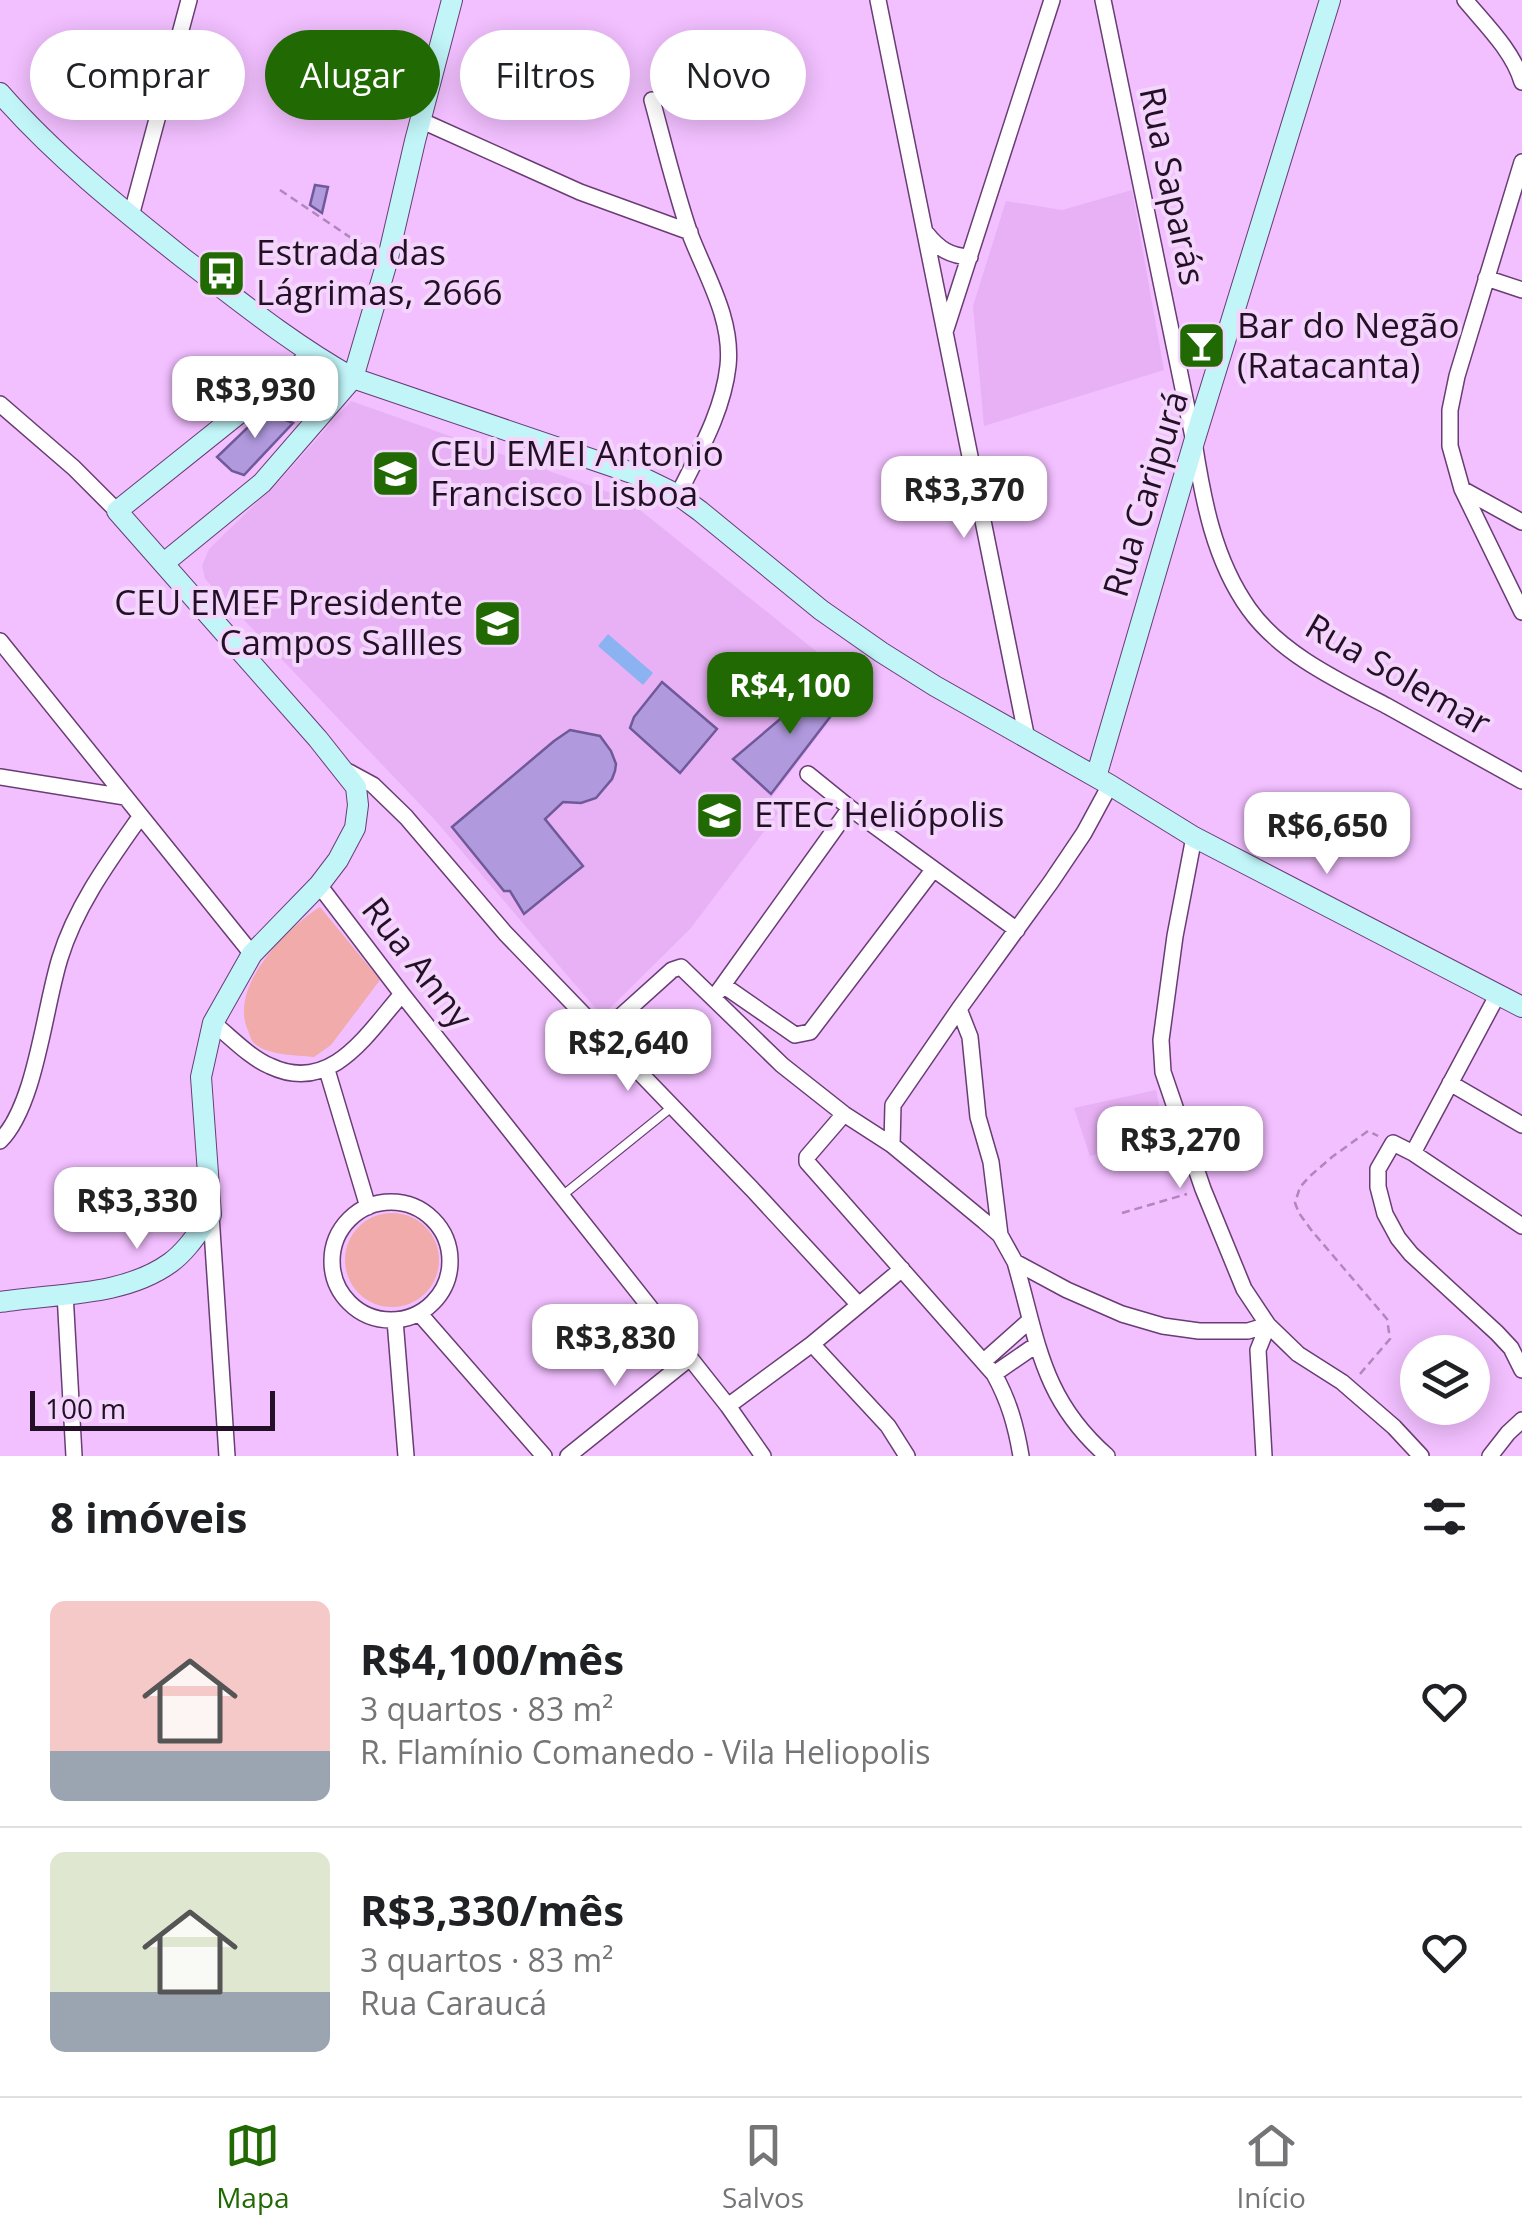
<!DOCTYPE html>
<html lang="pt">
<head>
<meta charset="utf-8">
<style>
  :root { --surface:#fff; --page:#f6f6f6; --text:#202124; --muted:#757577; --line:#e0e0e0; --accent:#216902 }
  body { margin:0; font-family:"Open Sans",sans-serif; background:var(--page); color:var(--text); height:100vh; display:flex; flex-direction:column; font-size:38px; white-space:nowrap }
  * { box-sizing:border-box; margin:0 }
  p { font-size:32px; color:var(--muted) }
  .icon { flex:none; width:55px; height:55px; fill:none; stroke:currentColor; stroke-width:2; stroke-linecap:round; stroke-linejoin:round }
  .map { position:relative; height:1456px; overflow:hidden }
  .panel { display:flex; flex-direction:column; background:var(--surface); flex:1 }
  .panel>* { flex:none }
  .guide { position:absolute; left:30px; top:30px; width:1000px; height:90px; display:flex; gap:20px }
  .tools { position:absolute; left:1400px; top:1335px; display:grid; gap:20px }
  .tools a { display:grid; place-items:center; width:90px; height:90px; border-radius:50%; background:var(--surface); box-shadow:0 5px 25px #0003; font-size:50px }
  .scale { position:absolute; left:30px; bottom:25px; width:245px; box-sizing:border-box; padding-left:10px; border:5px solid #231027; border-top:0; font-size:28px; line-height:35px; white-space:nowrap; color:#231027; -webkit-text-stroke:8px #f4d5fb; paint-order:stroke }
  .price { position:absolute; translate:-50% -85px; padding:0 22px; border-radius:20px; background:#fff; color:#222; font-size:32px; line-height:65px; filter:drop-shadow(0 2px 5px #0008) }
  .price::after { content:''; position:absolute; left:50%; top:60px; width:30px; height:22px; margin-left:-15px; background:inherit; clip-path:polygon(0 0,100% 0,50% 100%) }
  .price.on { background:var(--accent); color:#fff }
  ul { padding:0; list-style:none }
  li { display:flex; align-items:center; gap:30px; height:250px; padding:0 50px }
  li+li { border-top:2px solid var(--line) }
  li span { display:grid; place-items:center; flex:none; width:280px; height:200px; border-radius:15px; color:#555 }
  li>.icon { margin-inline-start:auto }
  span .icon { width:120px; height:120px; fill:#fffc; stroke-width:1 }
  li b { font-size:42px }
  h2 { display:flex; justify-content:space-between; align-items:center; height:120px; padding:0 50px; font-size:42px }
  .chip { padding:0 35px; border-radius:45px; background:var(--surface); box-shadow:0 5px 25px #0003; font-size:35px; line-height:90px }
  .chip.on { background:var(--accent); color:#fff }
  .tabs { display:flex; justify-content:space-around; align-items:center; height:140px; border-top:2px solid var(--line); background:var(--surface); font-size:28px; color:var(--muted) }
  .tabs a { display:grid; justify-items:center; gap:5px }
  .tabs .on { color:var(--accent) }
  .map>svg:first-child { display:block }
  .built { fill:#e8b1f5 }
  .green { fill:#f0abaa }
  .water { fill:#8bb3f1 }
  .building { fill:#b099dd; stroke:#705998; stroke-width:2.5 }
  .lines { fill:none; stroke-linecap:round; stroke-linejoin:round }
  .lane-casing { stroke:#693d74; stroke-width:10 }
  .street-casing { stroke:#693d74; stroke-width:18 }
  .secondary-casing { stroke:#693d74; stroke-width:22 }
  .path { stroke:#b087ba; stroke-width:2.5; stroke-dasharray:8 5; stroke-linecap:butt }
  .lane { stroke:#fff; stroke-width:8 }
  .street { stroke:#fff; stroke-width:15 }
  .secondary { stroke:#c1f5f8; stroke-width:20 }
  .labels { text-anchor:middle; stroke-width:8; stroke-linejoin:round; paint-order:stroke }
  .street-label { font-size:35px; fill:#231027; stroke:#f4d5fb }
  .poi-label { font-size:35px; fill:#231027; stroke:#f4d5fb; text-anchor:start }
</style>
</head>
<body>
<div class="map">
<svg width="1522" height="1456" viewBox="0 0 1522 1456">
  <rect width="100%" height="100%" fill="#f2bfff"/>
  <path class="built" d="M1132 190 1164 370 984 426 973 306 1006 201 1062 210Z
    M351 401 625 498 837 668 855 655 871 666 768 802 778 813 690 929 602 1016 435 820 205 579 202 566 209 549 281 479Z
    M1156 1090 1165 1135 1090 1156 1074 1108Z"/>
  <path class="green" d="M320 907 380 980 331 1045 314 1057C297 1055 266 1056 253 1042 250 1038 249 1032 247 1028 230 985 287 928 320 907Z
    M345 1260a47 47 0 1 1 94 0a47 47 0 1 1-94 0Z"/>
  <path class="water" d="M608 634 653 673 643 685 598 646Z"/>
  <path class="building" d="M315 185 328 187 322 213 310 205Z
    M272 404 283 419 293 423 244 475 232 471 217 457Z
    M662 682 717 729 680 773 630 728 634 717Z
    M824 682 837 691 853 687 771 794 733 759Z
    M570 730 600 736 611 751 616 764 615 771 612 779 596 798 581 803 563 802 545 819 583 866 524 914 510 891H504L452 827 554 741Z"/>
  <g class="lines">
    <defs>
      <path id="lane" d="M563 1195 672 1107"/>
      <path id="street" d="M878 0 1027 739
        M1103 0 1194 442C1203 500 1214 560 1249 609 1281 654 1339 681 1387 706 1432 731 1477 756 1522 781
        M1465 0C1485 24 1513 51 1522 82
        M652 100C664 144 675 190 690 234 706 276 733 319 728 366 723 412 698 454 678 495
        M420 120 580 192 690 232
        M1522 162 1457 376 1450 410V446L1462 489 1522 612
        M131 216 189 0
        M927 234C939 249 950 256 970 257
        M1486 278 1522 290
        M946 329 1052 0
        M0 404 74 468 117 511
        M1462 489 1522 522
        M0 641 252 954
        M349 772 373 785 406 817 505 933 752 1189 859 1305 812 1344 728 1406
        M808 774 850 808 1017 930
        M0 777 125 797
        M1194 837 1175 936 1161 1040 1163 1072 1203 1189 1244 1289 1268 1325 1298 1354 1342 1382 1394 1427 1421 1456
        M319 885 402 994 728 1406 763 1456
        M723 985 795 1035 810 1032 933 870
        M718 992 850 808
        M1498 994 1413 1153 1393 1143 1378 1169V1187L1385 1214 1398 1238 1411 1254 1497 1333 1511 1348 1522 1370
        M959 1009 970 1037 978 1117 991 1162 1000 1235
        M213 1023C231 1037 249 1057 270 1066 331 1095 367 1034 402 994
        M601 1034 672 970 681 967 782 1065 844 1114 892 1145 984 1221 1000 1235 1015 1262 1067 1290 1122 1314 1163 1326 1199 1331H1248L1268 1325
        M327 1070 368 1207
        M1450 1083 1522 1125
        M844 1114 807 1157V1162L994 1374C1009 1401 1016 1426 1021 1456
        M0 1141C36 1105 44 1009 60 958 76 906 109 861 140 817
        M892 1145 893 1105 959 1009 1051 882 1084 833 1110 785
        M1413 1153 1522 1226
        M332 1261a59 59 0 1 1 118 0a59 59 0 1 1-118 0Z
        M211 1215 227 1456
        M1015 1262C1038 1341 1041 1398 1107 1456
        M65 1293 74 1456
        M859 1305 902 1269
        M419 1313 544 1456
        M395 1320 406 1456
        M812 1344 888 1426 907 1456
        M984 1361 1029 1321
        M994 1374 1036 1345
        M568 1456 690 1358
        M1264 1456 1258 1350 1268 1325
        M1490 1456 1508 1433 1522 1420"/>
      <path id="secondary" d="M0 93C54 155 119 207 183 258 238 300 292 344 353 378L635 474 678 495 700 511 821 610 881 652 935 686 1110 785 1194 837 1522 1007
        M164 563 262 483 353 378 387 262 415 141 452 0
        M1096 777 1194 442 1330 0
        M0 1302C55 1293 123 1297 170 1263 187 1251 199 1231 211 1215L201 1077 213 1023 252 954 319 885 338 860 355 828 358 805 356 787 318 739 117 511 312 355"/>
    </defs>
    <use href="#lane" class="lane-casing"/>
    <use href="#street" class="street-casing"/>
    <use href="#secondary" class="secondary-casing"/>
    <path class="path" d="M280 190 369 250
      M1122 1213 1187 1194
      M1360 1374 1390 1339 1387 1319 1312 1231 1299 1213 1295 1203 1300 1187 1310 1176 1332 1157 1368 1131 1378 1136"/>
    <use href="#lane" class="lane"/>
    <use href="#street" class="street"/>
    <use href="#secondary" class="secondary"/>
  </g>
  <defs>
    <symbol id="bus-square" viewBox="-11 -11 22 22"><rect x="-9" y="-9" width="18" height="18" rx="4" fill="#216902" stroke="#f4d5fb"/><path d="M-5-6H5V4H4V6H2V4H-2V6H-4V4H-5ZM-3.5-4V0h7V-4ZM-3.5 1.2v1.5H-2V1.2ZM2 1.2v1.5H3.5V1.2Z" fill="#fff"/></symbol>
    <symbol id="bar-square" viewBox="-11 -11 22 22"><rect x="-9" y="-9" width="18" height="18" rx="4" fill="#216902" stroke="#f4d5fb"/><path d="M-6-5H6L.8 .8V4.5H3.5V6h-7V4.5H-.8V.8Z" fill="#fff"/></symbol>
    <symbol id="school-square" viewBox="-11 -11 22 22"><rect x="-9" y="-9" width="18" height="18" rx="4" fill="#216902" stroke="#f4d5fb"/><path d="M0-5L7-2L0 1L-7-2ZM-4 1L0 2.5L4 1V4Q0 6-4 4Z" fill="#fff"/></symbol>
    <symbol id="university-square" viewBox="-11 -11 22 22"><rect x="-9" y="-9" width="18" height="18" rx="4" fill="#216902" stroke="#f4d5fb"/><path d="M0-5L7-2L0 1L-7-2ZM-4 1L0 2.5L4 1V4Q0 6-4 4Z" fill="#fff"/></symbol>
  </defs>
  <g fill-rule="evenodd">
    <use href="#bus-square" x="194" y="246" width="55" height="55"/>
    <use href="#bar-square" x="1174" y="318" width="55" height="55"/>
    <use href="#school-square" x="368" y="446" width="55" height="55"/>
    <use href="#school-square" x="470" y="596" width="55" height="55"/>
    <use href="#university-square" x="692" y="788" width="55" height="55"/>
  </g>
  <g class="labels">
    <g class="street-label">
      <text transform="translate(1172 186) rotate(78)" y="12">Rua Saparás</text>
      <text transform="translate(1146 494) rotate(-73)" y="12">Rua Caripurá</text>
      <text transform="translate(1398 675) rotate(30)" y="12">Rua Solemar</text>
      <text transform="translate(417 963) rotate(52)" y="12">Rua Anny</text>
    </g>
    <g class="poi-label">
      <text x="256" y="265">Estrada das<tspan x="256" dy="40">Lágrimas, 2666</tspan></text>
      <text x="1237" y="338">Bar do Negão<tspan x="1237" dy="40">(Ratacanta)</tspan></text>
      <text x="430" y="466">CEU EMEI Antonio<tspan x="430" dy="40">Francisco Lisboa</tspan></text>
      <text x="463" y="615" text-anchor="end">CEU EMEF Presidente<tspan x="463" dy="40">Campos Sallles</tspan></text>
      <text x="754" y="827">ETEC Heliópolis</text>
    </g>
  </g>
</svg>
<div class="tools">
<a><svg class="icon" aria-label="layers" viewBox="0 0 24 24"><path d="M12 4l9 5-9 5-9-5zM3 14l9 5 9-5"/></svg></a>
</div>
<div class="scale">100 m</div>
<b class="price" style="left:255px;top:441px">R$3,930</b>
<b class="price" style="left:964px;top:541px">R$3,370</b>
<b class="price on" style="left:790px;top:737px">R$4,100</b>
<b class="price" style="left:1327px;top:877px">R$6,650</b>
<b class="price" style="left:628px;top:1094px">R$2,640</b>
<b class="price" style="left:1180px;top:1191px">R$3,270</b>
<b class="price" style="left:137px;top:1252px">R$3,330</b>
<b class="price" style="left:615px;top:1389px">R$3,830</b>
<div class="guide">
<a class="chip">Comprar</a>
<a class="chip on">Alugar</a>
<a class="chip">Filtros</a>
<a class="chip">Novo</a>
</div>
</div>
<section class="panel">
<h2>8 imóveis<svg class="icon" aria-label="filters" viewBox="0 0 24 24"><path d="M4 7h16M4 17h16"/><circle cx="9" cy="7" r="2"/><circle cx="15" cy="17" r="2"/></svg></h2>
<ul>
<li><span style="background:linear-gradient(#f6c9c9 75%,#9aa5b1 0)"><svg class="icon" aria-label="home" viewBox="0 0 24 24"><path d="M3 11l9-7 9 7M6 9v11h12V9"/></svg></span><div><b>R$4,100/mês</b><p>3 quartos · 83 m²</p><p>R. Flamínio Comanedo - Vila Heliopolis</p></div><svg class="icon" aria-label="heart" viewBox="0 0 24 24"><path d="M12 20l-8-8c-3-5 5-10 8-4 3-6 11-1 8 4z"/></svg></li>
<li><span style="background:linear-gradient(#dfe7d0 70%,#9aa5b1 0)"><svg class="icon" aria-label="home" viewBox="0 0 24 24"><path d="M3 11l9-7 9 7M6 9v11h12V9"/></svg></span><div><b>R$3,330/mês</b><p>3 quartos · 83 m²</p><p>Rua Caraucá</p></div><svg class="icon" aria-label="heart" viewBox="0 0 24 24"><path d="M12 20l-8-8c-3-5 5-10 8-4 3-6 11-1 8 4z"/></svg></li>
</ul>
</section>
<nav class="tabs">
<a class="on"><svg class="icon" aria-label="map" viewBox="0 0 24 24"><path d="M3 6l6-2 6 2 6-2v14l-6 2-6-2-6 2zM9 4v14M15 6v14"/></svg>Mapa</a>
<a><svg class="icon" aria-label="saved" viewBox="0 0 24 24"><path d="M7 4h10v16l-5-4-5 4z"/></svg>Salvos</a>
<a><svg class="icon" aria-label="home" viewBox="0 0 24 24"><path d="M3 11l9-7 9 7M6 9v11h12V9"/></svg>Início</a>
</nav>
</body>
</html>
